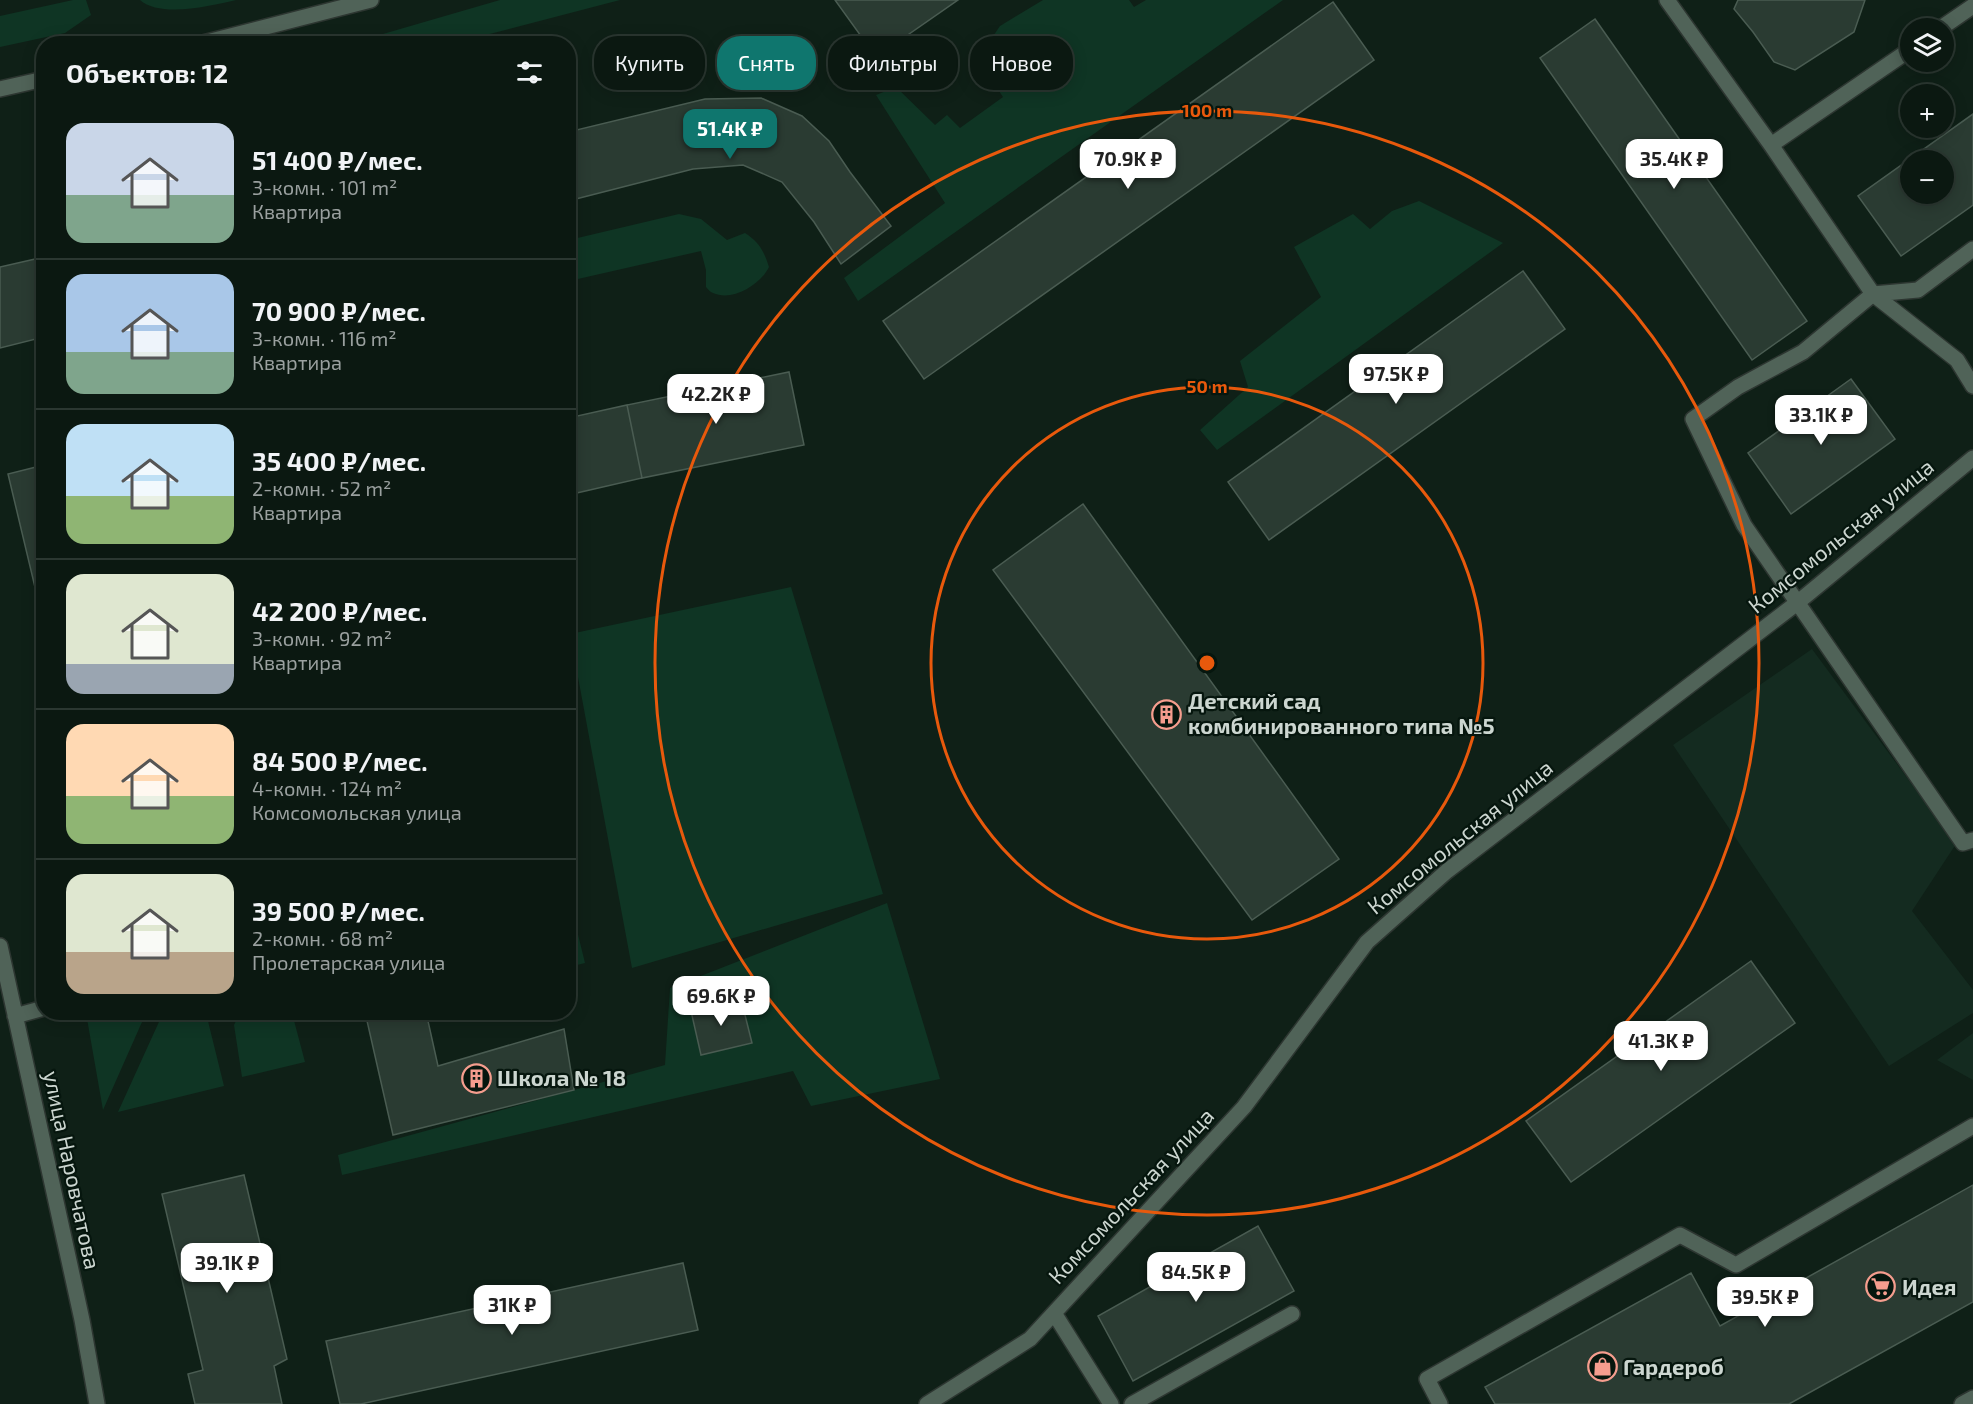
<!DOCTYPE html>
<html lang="ru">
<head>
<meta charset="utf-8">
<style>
  :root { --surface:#0b1811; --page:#14211a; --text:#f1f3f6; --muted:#9aa09f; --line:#2b3731; --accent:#0f766e }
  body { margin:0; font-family:"Exo 2",sans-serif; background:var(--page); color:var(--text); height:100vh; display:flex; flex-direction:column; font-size:22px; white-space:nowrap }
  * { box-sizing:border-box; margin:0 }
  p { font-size:20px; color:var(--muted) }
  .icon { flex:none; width:33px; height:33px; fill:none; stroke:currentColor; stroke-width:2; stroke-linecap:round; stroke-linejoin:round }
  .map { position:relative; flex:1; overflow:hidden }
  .sheet { position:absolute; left:36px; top:36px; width:540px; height:984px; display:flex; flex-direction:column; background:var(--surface); border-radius:24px; box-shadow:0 3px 15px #0003,0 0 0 2px var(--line) }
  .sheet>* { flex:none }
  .hud { position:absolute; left:594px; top:36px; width:570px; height:54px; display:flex; gap:12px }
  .controls { position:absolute; left:1900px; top:18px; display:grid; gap:12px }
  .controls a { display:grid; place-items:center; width:54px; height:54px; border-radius:50%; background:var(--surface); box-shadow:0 3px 15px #0003,0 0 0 2px var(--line); font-size:30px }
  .price { position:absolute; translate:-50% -51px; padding:0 14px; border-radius:12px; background:#fff; color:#222; font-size:20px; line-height:39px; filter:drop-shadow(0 2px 3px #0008) }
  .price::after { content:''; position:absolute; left:50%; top:36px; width:18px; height:14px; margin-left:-9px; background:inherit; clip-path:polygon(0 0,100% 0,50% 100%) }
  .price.active { background:var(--accent); color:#fff }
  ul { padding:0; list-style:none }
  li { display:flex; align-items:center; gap:18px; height:150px; padding:0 30px }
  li+li { border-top:2px solid var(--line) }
  li span { display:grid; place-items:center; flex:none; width:168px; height:120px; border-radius:18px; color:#555 }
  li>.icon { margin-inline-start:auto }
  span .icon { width:72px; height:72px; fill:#fffc; stroke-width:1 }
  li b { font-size:26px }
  h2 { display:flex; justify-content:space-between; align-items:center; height:72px; padding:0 30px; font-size:26px }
  .tag { padding:0 21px; border-radius:24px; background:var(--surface); box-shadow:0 3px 15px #0003,0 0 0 2px var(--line); font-size:21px; line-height:54px }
  .tag.active { background:var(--accent); color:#fff }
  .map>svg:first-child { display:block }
  .built { fill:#142b20 }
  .green { fill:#0f3524 }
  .building { fill:#2a3b32; stroke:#4a5c52; stroke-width:1.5; fill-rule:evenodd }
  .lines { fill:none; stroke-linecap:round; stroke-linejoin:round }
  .minor-casing { stroke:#2d3631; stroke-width:18 }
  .minor { stroke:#506358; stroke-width:15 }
  .ring { fill:none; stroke:#e8590c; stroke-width:3 }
  .labels { text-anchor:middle; stroke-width:4.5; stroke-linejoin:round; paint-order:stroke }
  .street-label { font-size:22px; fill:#ccd6d0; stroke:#06160e }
  .poi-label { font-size:22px; font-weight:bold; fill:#ccd6d0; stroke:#06160e; text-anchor:start }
  .centre { fill:#e8590c; stroke:#06160e; stroke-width:3 }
  .ring-label { font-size:18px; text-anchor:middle; font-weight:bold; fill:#e8590c; stroke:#06160e; stroke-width:4.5; stroke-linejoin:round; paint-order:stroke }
</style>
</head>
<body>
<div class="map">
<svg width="1973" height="1404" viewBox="0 0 1973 1404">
  <rect width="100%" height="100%" fill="#0f2017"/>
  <path class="built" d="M1812 649 1956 844 1912 911 1973 990V1013L1889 1066 1673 745Z
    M1973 1033V1080L1937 1060Z"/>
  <path class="green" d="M73 0H86L91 15 65 33 0 47V16Z
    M140 0H236C211 6 160 18 140 0Z
    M500 0H620L455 43H352Z
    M1043 0H1129L1134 7 1146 0H1283L858 301 844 278 945 203 876 95 896 87 935 125 947 115 960 128 1003 97 985 70 987 45 1000 26Z
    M1419 201 1503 243 1217 450 1200 430 1248 387 1240 361 1321 297 1294 247 1353 214 1370 229 1392 211Z
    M679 214 701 219 727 240 745 233C759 242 764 251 769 267 761 284 733 302 713 293 710 292 708 289 706 287V270L701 251 569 281V240Z
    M791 587 883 894 632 968 570 634Z
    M570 902 585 963 569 967 568 903Z
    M887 903 940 1079 811 1106 793 1071 342 1175 338 1155 665 1065 670 988Z
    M89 1012 146 1013 103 1110 86 1013Z
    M163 1013H206L224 1086 118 1112Z
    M240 1013H292L305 1062 242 1077 234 1025Z"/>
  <path class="building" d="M835 0H958L876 57Z
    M1738 0H1865L1854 32 1795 70 1774 62 1753 32 1734 9Z
    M1333 2 1374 60 924 379 883 321Z
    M1595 19 1807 321 1752 360 1540 58Z
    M761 98 802 116 829 141 850 172 891 226 841 264 814 222 782 182 743 165 693 169 568 201V132L705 99Z
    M1973 114V205L1901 256 1858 196ZM1911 160H1944V194H1911Z
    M44 257V337L0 348V267Z
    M1523 271 1565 329 1269 540 1228 482Z
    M789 372 804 445 642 478 627 405Z
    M1851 379 1895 439 1791 514 1748 453Z
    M627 405 642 478 568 495V418Z
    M44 465V625L8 474Z
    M1083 504 1339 859 1252 920 993 570Z
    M1751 961 1795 1023 1571 1182 1526 1121Z
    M741 999 752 1043 701 1055 691 1011Z
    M365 1012H426L438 1066 564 1029 574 1090 393 1135Z
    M244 1175 287 1359 274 1366 282 1404H195L188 1374 203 1370 162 1194Z
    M1973 1185V1302L1789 1404H1495L1485 1387 1691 1273 1720 1326Z
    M1258 1226 1294 1291 1133 1381 1098 1316Z
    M683 1263 698 1330 361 1404H340L326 1341Z"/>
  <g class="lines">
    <defs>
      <path id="minor" d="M1667 0 1771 145 1873 294 1803 352 1738 387 1693 419 1744 525 1963 843 1973 840
        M1941 28 1973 6
        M199 44 371 0
        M0 89 44 79
        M1771 145 1911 49
        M1873 294 1957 360 1973 386
        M1873 294 1918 290 1973 249
        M0 946 82 1320 97 1404
        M15 1016 44 1008
        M1054 1313 1111 1404
        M927 1404 1030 1339 1244 1107 1367 942 1447 871 1797 603 1973 458
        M1132 1404 1292 1314
        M1440 1404 1427 1379 1680 1235 1736 1265 1973 1126
        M1962 1404 1973 1398"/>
    </defs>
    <use href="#minor" class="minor-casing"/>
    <use href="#minor" class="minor"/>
  </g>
  <g class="ring">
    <circle cx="1207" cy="663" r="276"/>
    <circle cx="1207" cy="663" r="552"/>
  </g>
  <defs>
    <symbol id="building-ring" viewBox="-11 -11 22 22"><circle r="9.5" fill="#06160e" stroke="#f59d8e" stroke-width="1.5"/><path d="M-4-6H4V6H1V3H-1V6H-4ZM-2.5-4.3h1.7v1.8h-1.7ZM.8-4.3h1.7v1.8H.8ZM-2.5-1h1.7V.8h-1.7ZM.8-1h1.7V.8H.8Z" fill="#f59d8e"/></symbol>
    <symbol id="supermarket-ring" viewBox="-11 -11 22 22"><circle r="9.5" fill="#06160e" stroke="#f59d8e" stroke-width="1.5"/><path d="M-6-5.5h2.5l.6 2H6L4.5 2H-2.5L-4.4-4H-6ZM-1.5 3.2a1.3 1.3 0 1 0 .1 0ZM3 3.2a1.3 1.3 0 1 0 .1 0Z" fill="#f59d8e"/></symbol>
    <symbol id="shop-ring" viewBox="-11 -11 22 22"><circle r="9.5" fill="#06160e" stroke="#f59d8e" stroke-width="1.5"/><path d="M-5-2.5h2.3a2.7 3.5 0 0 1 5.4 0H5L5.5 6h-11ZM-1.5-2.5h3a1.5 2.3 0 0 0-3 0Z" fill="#f59d8e"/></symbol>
  </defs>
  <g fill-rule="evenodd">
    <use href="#building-ring" x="1150" y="698" width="33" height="33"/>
    <use href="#building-ring" x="460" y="1062" width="33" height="33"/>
    <use href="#supermarket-ring" x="1864" y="1270" width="33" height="33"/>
    <use href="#shop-ring" x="1586" y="1350" width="33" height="33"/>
  </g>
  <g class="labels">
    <g class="street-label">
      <text transform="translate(1841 536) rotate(-39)" y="8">Комсомольская улица</text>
      <text transform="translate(1460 837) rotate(-39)" y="8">Комсомольская улица</text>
      <text transform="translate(72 1170) rotate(78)" y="8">улица Наровчатова</text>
      <text transform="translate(1131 1196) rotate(-47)" y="8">Комсомольская улица</text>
    </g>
    <g class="poi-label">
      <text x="1188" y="709">Детский сад<tspan x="1188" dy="25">комбинированного типа №5</tspan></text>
      <text x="497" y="1086">Школа № 18</text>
      <text x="1902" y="1295">Идея</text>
      <text x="1623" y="1375">Гардероб</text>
    </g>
  </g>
  <circle cx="1207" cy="663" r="9" class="centre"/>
  <g class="ring-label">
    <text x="1207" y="117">100 m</text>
    <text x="1207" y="393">50 m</text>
  </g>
</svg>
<div class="controls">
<a><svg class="icon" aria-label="layers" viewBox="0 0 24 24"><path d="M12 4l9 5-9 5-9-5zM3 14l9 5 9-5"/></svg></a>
<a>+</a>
<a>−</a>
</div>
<b class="price active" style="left:730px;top:160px">51.4K ₽</b>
<b class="price" style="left:1128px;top:190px">70.9K ₽</b>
<b class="price" style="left:1674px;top:190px">35.4K ₽</b>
<b class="price" style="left:1396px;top:405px">97.5K ₽</b>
<b class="price" style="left:716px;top:425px">42.2K ₽</b>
<b class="price" style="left:1821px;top:446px">33.1K ₽</b>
<b class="price" style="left:721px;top:1027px">69.6K ₽</b>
<b class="price" style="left:1661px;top:1072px">41.3K ₽</b>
<b class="price" style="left:227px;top:1294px">39.1K ₽</b>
<b class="price" style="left:1196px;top:1303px">84.5K ₽</b>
<b class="price" style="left:1765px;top:1328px">39.5K ₽</b>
<b class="price" style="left:512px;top:1336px">31K ₽</b>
<div class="hud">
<a class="tag">Купить</a>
<a class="tag active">Снять</a>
<a class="tag">Фильтры</a>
<a class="tag">Новое</a>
</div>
<section class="sheet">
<h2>Объектов: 12<svg class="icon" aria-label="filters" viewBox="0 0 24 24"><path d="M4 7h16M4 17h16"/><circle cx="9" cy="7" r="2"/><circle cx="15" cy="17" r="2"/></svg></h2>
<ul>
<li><span style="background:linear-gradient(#c9d6e8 60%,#7fa58c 0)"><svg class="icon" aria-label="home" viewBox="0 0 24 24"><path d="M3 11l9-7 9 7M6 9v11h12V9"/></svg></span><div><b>51 400 ₽/мес.</b><p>3-комн. · 101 m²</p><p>Квартира</p></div></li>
<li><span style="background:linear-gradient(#a9c7e8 65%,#7fa58c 0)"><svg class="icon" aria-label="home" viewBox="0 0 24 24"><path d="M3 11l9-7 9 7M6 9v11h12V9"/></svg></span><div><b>70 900 ₽/мес.</b><p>3-комн. · 116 m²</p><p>Квартира</p></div></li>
<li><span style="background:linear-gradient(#bfe0f5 60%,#8fb573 0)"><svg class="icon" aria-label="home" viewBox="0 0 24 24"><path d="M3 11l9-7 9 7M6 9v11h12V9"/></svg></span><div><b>35 400 ₽/мес.</b><p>2-комн. · 52 m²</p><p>Квартира</p></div></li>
<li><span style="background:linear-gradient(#dfe7d0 75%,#9aa5b1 0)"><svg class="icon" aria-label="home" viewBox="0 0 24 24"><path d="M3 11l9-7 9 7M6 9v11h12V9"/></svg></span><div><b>42 200 ₽/мес.</b><p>3-комн. · 92 m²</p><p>Квартира</p></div></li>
<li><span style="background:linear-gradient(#ffd9b3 60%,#8fb573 0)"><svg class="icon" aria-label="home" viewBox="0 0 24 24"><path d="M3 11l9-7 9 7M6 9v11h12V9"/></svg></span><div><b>84 500 ₽/мес.</b><p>4-комн. · 124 m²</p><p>Комсомольская улица</p></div></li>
<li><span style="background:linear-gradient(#dfe7d0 65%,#b9a48a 0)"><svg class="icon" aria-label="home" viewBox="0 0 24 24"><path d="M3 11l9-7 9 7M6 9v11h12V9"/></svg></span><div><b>39 500 ₽/мес.</b><p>2-комн. · 68 m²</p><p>Пролетарская улица</p></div></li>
</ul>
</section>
</div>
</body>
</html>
